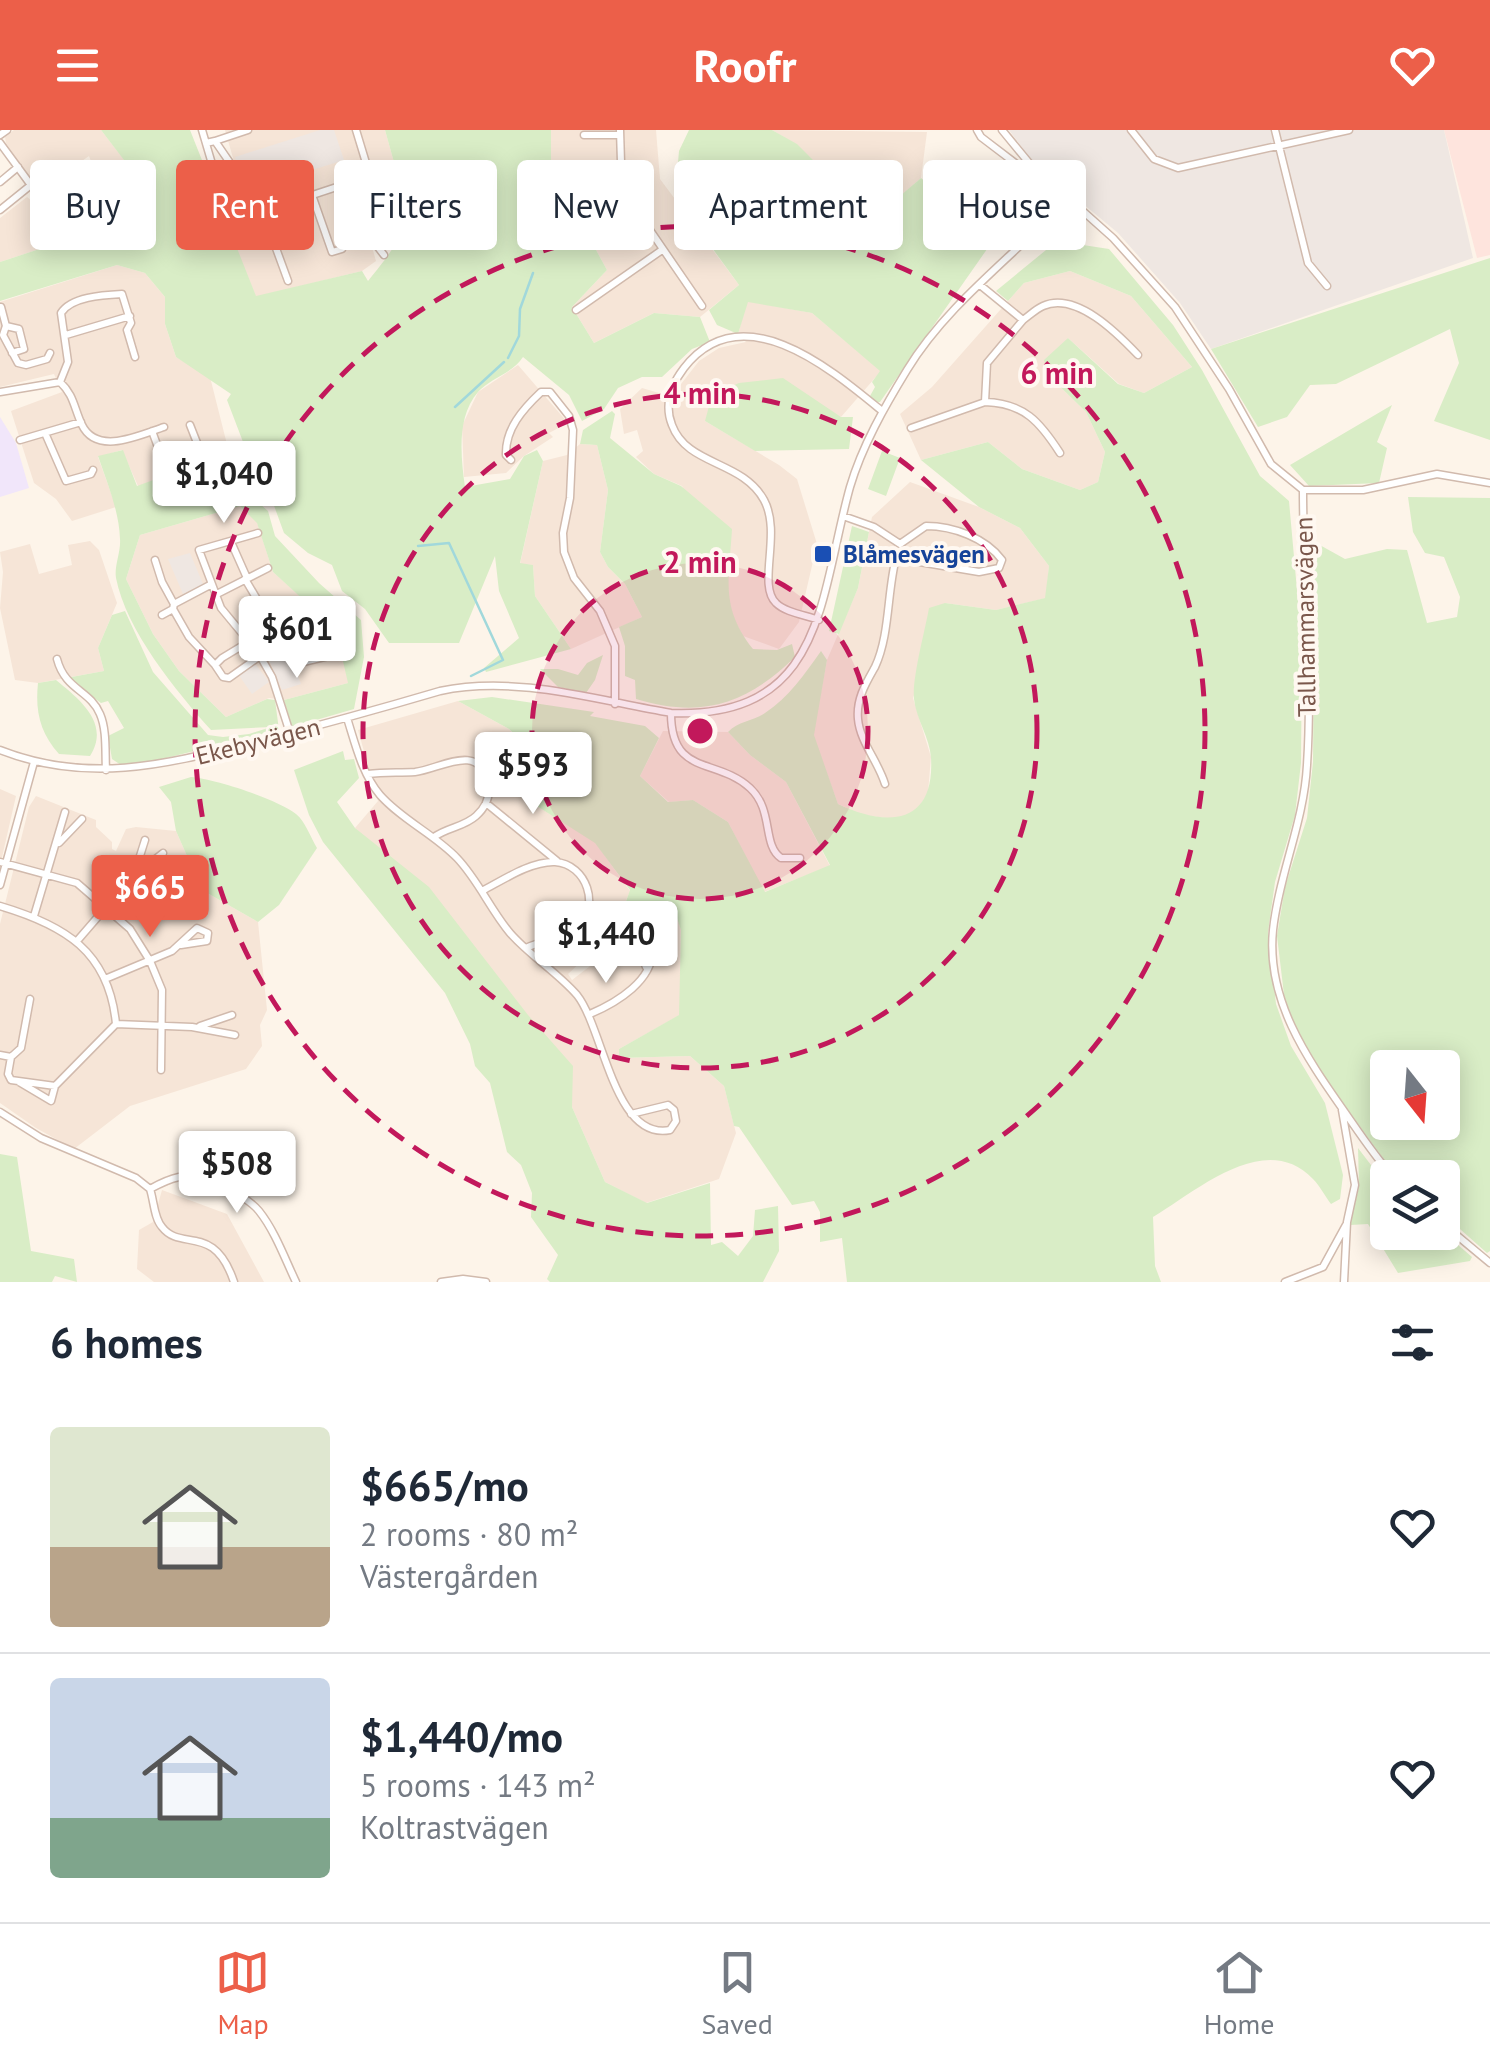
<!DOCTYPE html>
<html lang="en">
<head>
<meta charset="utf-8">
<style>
  :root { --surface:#fff; --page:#f2f2f3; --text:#1f2937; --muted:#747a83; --line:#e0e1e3; --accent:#ec5f49 }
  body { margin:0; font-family:"PT Sans",sans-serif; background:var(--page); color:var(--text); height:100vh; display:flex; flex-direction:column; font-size:38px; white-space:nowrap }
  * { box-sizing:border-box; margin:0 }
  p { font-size:32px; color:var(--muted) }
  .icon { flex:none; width:55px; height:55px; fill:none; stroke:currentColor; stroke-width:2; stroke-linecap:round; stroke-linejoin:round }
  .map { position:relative; height:1152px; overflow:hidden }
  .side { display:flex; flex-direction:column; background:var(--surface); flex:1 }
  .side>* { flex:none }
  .hud { position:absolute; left:30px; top:30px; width:1430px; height:90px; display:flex; gap:20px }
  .needle { width:65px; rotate:163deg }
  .buttons { position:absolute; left:1370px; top:920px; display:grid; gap:20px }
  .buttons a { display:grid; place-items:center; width:90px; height:90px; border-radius:10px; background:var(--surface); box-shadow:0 5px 25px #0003; font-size:50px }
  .price { position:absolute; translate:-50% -85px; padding:0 22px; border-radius:10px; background:#fff; color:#222; font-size:32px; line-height:65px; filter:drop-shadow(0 2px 5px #0008) }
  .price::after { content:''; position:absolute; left:50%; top:60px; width:30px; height:22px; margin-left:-15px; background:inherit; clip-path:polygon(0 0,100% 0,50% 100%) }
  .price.current { background:var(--accent); color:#fff }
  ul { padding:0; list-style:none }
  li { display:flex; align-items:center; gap:30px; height:250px; padding:0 50px }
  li+li { border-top:2px solid var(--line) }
  li span { display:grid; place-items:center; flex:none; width:280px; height:200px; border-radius:10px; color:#555 }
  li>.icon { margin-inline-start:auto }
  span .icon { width:120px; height:120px; fill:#fffc; stroke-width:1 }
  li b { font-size:42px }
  h2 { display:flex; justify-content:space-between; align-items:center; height:120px; padding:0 50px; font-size:42px }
  .pill { padding:0 35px; border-radius:10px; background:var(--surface); box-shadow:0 5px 25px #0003; font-size:35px; line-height:90px }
  .pill.current { background:var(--accent); color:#fff }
  header { display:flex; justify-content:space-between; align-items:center; height:130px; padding:0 50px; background:var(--accent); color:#fff; font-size:45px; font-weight:700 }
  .dock { display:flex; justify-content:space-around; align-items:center; height:140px; border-top:2px solid var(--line); background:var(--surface); font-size:28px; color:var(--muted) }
  .dock a { display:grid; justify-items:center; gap:5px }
  .dock .current { color:var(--accent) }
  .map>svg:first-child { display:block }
  .residential { fill:#f6e5d7 }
  .commercial { fill:#fee4dd }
  .industrial { fill:#efe7e2 }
  .education { fill:#f1e6fa }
  .green { fill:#d9edc6; fill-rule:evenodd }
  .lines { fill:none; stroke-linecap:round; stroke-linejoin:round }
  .stream { stroke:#a1d8db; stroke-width:2.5 }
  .minor-casing { stroke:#d1baad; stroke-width:9 }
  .minor { stroke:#fff; stroke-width:6 }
  .ring { fill:none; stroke:#c2185b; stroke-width:5; stroke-dasharray:18 12 }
  .transit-dot { fill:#1a4fb4; stroke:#fff8f1; stroke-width:4 }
  .labels { text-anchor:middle; stroke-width:8; stroke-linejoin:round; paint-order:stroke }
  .transit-label { font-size:25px; font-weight:bold; fill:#164399; stroke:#fff8f1; text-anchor:start }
  .street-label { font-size:25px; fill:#7a574b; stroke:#fff8f1 }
  .centre { fill:#c2185b; stroke:#fff8f1; stroke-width:5 }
  .ring-label { font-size:30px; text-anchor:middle; font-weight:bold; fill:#c2185b; stroke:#fff8f1; stroke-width:8; stroke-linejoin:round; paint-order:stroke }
</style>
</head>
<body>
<header><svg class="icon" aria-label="menu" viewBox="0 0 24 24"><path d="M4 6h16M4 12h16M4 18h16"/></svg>Roofr<svg class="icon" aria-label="heart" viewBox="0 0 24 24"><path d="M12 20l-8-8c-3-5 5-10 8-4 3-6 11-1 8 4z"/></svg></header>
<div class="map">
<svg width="1490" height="1152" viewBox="0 0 1490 1152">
  <rect width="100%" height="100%" fill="#fdf4e9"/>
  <path class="residential" d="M14 0H101L150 63 100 99 0 132V88L27 67 41 78 97 47 89 26 62 45 34 54 6 13 5 7Z
    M225 0H385L397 43 401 86 390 110 372 117 376 131 362 141 256 167 220 80 245 70Z
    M551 0H656L660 49 739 155 700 187 654 183 594 213 572 177 607 140 595 118 546 116 536 98 541 44H573L551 33Z
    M772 0 927 2 921 48 894 72 849 43 829 46 797 15Z
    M117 135 145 143 165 167V194L176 227 210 247 237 354 164 370 138 356 122 320 98 327 116 377 72 391 56 369 34 353 11 281 62 262 54 244 0 257V172Z
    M1070 141 1131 166 1192 237 1144 263 1119 254 1068 208 1049 246 1086 282 1105 322 1098 352 1080 360 1022 339 988 312 921 330 900 284 932 257 1024 153Z
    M747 171 812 183 881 241 841 287 817 274 705 291 779 335 797 349 817 414 799 492 779 519 743 506 730 482 728 457 682 356 654 344 636 327 643 321 637 300 624 304 620 279 642 258 666 265 674 263 699 231 719 218 746 212 738 204Z
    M518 235 568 293 549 303 553 307 524 326 506 343 464 347 462 296 478 262Z
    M580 314 597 315 608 360 600 422 608 437 625 454 642 487 571 519 535 466 533 435 520 434 543 331 567 325Z
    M910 352 979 377 1020 398 1049 436 1046 468 996 480 945 473 913 568 931 627 928 663 915 683 894 689 862 685 838 674 813 605 827 530 858 458 872 387Z
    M240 376 257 392 273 442 311 476 337 487 350 512 348 553 284 570 269 568 226 587 179 541 153 504 126 449 140 405Z
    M90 411 99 420 117 473 98 518 104 541 38 553 15 550 0 478 3 442 0 422 30 414 39 444 72 435 68 415Z
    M458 571 509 599 537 625 524 641 529 671 595 712 630 761 613 802 568 844 572 850 616 816 629 797 625 785 655 774 675 782 681 799 680 885 619 919V928L690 926 724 956 736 1003 719 1049 646 1073 605 1052 572 977V936L355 698 378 671 358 600Z
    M663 601 728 602 750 625 786 652 830 736 764 762 728 692 693 670 669 672 640 646Z
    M0 659 16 666 0 736Z
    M36 666 96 690V697L112 712V719L116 721 126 699 136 697 176 701 202 760 258 792 267 880 260 895 262 916 246 939 130 976 74 1019 36 998 0 973V794L29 677Z
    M162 1060 227 1084 264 1152H154L137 1139 139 1100 153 1092Z"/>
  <path class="commercial" d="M1444 0H1490V125L1477 128Z"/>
  <path class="industrial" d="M320 0H334L344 30 245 61 235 27Z
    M1009 0H1444L1473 128 1211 219 1180 173 1118 103 1033 32Z
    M190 423 203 454 183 464 168 429Z
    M288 519 301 554 282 560 269 530Z
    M254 532 269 552 252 564 238 544Z"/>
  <path class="education" d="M0 287 16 313 29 358 0 367Z"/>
  <path class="green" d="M101 0H190L256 166 362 141 368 151C406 104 408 99 407 39L395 36 385 0H551V33L573 34 574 44H541L536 98 546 116 558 109 595 118 607 140 572 177 594 213 654 183 700 187 710 212 692 219 662 247H642L618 258 604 279 582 291 569 265 523 227C512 244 490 248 478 262 456 287 461 328 465 357L510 349 524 326 537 320 543 331 520 433 533 435 535 466 571 519 486 542 484 538 519 508 499 461 495 426 459 513H389L365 479 342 461 332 435 308 423 284 403 265 351 248 325 227 270 231 264 176 227 165 194V167L145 143 117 135 0 171V132L100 99 150 64Z
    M689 0H772L797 14 829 46 849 43 893 72 921 48 992 112 880 272H875L870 266 875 257 872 252 880 241 812 183 748 172 738 204 717 195 709 180 739 155 675 67 679 21Z
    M1057 111 1109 119 1173 195 1202 240 1260 346 1289 371 1302 516 1301 633 1295 685 1275 752 1268 802 1276 874 1291 916 1325 973 1343 1045 1340 1069 1331 1074C1325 1066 1320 1056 1313 1049 1265 999 1197 1061 1153 1087L1155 1136 1161 1152H847L842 1108 820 1112V1082L814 1071 792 1075 739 997 734 996 724 956 690 926 619 928V919L679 885 681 800 675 782 655 774 625 785 623 780 630 760 595 713 529 671 524 641 536 624 509 599 458 571 492 567 594 582 590 586 645 596 659 608 640 646 668 672 693 670 728 692 765 762 830 735 786 652 750 625 728 602C738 591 753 591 765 583 789 567 804 545 821 521L827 530 814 605 838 674C886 697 935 696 931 628 930 608 916 589 914 569 912 548 925 501 929 478L945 473 996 480 1045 468 1049 436 1020 398 979 377 921 330 988 312 1022 339 1080 360 1098 352 1105 322 1086 282 1049 246 1044 230 1068 208 1118 254 1144 263 1192 237 1131 166 1070 141 1024 153 1008 171 996 161Z
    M1490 128V310L1434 291 1459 233 1450 199 1336 254 1310 255 1287 287 1258 297 1211 219Z
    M783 248 841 287H853L849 319 755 321 705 291 712 265 739 253Z
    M1392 275 1377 312 1387 318 1379 353 1309 356 1290 335Z
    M612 281 615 284 610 308 654 344 681 356 732 399C729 450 720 477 753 519L777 520 792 514 795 527C747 574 702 589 636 569L635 550 625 546V516L619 497 642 487 625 454 608 437 600 422 608 360 597 315 580 314 583 300Z
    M123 320 137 356 156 349 164 370 237 354 268 381 275 406 319 453 361 490 364 527 354 579 292 597 284 570 348 553 342 527 350 512 337 487 308 474 273 442 257 393 240 376 140 405 126 449 153 504 179 541 226 587 267 569 275 570 279 600 158 630 121 635 112 629 108 606 124 598 108 571 101 573 66 548 104 541 98 518 112 485 125 481 153 542 208 605 223 607 249 604 271 597 211 600C176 561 126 500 116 448 114 436 121 422 120 409 119 380 107 353 98 326Z
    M882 321 900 328 886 366 868 359Z
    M1408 367 1490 368V1121L1487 1123 1443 1084 1442 1048 1403 1047 1385 1031 1306 923 1285 873 1277 806 1285 757 1307 688 1313 632 1314 510 1309 409 1345 429 1387 419 1407 420 1427 493 1457 487 1460 467 1444 427 1425 423 1413 402ZM1388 938H1442V992H1388Z
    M852 396 869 402 858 458 839 504 829 501Z
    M603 525 595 550 586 563 558 557 540 539H558L578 545 587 533Z
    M56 550C79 569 111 593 90 626L59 624C40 603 35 581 38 553Z
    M343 621 345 630 354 629 359 648 337 672 355 698 429 757 528 885 573 936 572 977 605 1052 647 1073 710 1053 711 1115 722 1112 738 1126 753 1106 755 1080 778 1076 779 1121 763 1152H550L547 1149 558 1125 531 1087 532 1063 521 1035 507 1022 490 953 475 936 470 914 445 863 323 712 309 685 294 640Z
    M191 647C215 649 277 669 296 684 305 691 311 708 317 718L279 775 258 792 202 760 176 701 171 672 159 657Z
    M1358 1018 1387 1056 1388 1102H1443L1472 1127 1470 1131 1398 1143 1368 1094 1350 1095 1359 1057Z
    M0 1024 17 1027 31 1121 74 1129 77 1152 55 1146 52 1152H0Z"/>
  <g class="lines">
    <path class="stream" d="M508 228 519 206 520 179 533 143
      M455 277 504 232
      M418 416 449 413 503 530 471 546"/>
    <defs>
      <path id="minor" d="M202 0 215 44 220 51 235 46 249 86 370 46 356 0
        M620 0 621 32 630 71 702 176
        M977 0 981 7 1027 42
        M1002 0 1030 34 1113 108 1175 177 1229 259 1271 334 1303 360
        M1131 0 1154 29 1178 38 1349 0
        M1275 0 1308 133 1327 156
        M0 5 7 0
        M584 5H620
        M215 11 248 0
        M0 13 36 62 42 64 55 58 61 62 86 50 91 44 87 37C75 35 59 47 55 58
        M206 13 215 11 237 43
        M366 48 374 77 362 80 371 108 384 125
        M0 52 18 37
        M312 65 332 122 342 119
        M573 78 590 79 624 58
        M0 80 31 55
        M255 84 256 90 266 91 288 151
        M980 155 1023 190C1030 185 1036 179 1043 176 1076 161 1118 204 1138 225
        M1 177 6 196 3 205 18 233 26 235 47 229 50 223
        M576 180 662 120
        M1023 190 987 233 985 272C1024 273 1040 292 1060 323
        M6 196 19 199 24 219 12 223
        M66 205 130 186
        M60 252 68 232 61 183C71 167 102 165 122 164L131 193 127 200 135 227
        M0 262 60 252C74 265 74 278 82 295 97 326 140 305 164 297
        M190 295 203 328
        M911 298 985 272
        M152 301 166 339 219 322
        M45 303 66 351 91 344 93 340
        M20 310 81 292
        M511 330 506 325C505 299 523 279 541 262H550L569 286 573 300 570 368 563 403 564 422 574 448 600 481 615 516V574
        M1303 360C1303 452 1313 544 1307 635 1304 692 1279 744 1273 800 1266 869 1306 927 1344 981 1360 1004 1375 1027 1394 1048
        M1304 360H1363L1437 344 1490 353
        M843 386 874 397 900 414 926 396C953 396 986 408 1002 430L999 438 979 442 896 428C887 462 890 505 875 537 866 553 856 569 858 589 860 612 878 631 885 654
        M258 403 199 420 221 478 259 524 272 547 290 603
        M231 412 247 448
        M155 430 162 452 174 474
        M245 449 261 476 290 508
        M215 465 268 438
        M173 479 189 507 215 535
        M162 485 173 479 174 474 210 455
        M819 490C806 485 786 483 776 473 757 455 782 403 764 370 742 330 687 336 672 295 664 275 671 255 684 238 742 163 832 240 882 281
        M303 497 315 511 320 528
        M288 510 299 533 337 524
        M250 511 222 528 215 535 223 547 229 548 260 526
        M57 529C65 560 90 560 100 584 107 600 105 622 106 640
        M263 530 308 494
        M671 583C671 647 716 627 750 658 774 680 762 715 781 728H800
        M347 588C355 613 362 644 380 665 402 690 434 704 457 728 478 750 490 779 510 803 530 826 557 842 577 865 604 899 614 1011 670 1000L676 991 674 980 668 975 631 984
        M0 620C89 655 167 634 255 612 317 596 379 579 440 561 517 545 595 570 671 583 825 589 819 468 850 357 862 316 885 276 907 240 947 174 1015 125 1068 69
        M368 644C384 642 399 643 415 642 440 639 478 612 488 651 491 665 486 677 476 686 464 697 448 697 434 707
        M486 673 557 731
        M59 713 82 689
        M0 732 77 753 130 799 150 831 162 860 161 940
        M136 744 163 723
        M0 755 34 632
        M482 761C503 750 531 731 555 732 587 734 601 777 577 797 564 809 542 810 526 818
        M0 776C64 795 109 821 116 894
        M34 786 65 682
        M77 811 134 745 145 710
        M105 849 172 821 197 798 208 803 207 811 181 815
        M590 884C616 873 655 850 652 818L646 815 639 820 646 837
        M200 896 232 885
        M0 925 11 927 21 918 30 869
        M11 927 8 944 11 950 55 956
        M19 952 51 971 55 956 116 894 192 897 235 905
        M1342 980 1355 1055 1347 1092 1344 1152
        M0 982 41 1008 136 1048 150 1059
        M150 1059C159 1054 169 1049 179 1047 199 1043 246 1065 259 1081 275 1101 285 1129 296 1152
        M150 1059C154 1071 154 1088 162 1097 181 1122 214 1092 234 1152
        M1442 1093 1490 1133
        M441 1152 463 1149 486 1152
        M1285 1152 1323 1137 1346 1095"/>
    </defs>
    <use href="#minor" class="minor-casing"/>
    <use href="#minor" class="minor"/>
  </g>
  <circle cx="700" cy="601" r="168" fill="#c2185b" fill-opacity=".12"/>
  <g class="ring">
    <circle cx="700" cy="601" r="168"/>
    <circle cx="700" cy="601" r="337"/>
    <circle cx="700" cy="601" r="505"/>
  </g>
  <rect class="transit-dot" x="813" y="414" width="20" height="20" rx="5"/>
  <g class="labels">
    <g class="transit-label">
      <text x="843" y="433">Blåmesvägen</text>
    </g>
    <g class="street-label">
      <text transform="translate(1305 487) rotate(-91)" y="9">Tallhammarsvägen</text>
      <text transform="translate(258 611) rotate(-14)" y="9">Ekebyvägen</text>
    </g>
  </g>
  <circle cx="700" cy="601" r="15" class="centre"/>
  <g class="ring-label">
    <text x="1057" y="254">6 min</text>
    <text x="700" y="274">4 min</text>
    <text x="700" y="443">2 min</text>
  </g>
</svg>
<div class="buttons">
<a><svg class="needle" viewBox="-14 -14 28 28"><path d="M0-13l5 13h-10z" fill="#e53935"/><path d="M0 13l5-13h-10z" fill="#747a83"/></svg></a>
<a><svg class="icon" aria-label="layers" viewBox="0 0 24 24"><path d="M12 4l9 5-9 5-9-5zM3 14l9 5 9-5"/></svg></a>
</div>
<b class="price" style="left:224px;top:396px">$1,040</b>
<b class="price" style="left:297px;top:551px">$601</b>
<b class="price" style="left:533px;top:687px">$593</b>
<b class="price current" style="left:150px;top:810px">$665</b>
<b class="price" style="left:606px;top:856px">$1,440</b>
<b class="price" style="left:237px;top:1086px">$508</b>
<div class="hud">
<a class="pill">Buy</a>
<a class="pill current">Rent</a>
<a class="pill">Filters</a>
<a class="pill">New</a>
<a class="pill">Apartment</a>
<a class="pill">House</a>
</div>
</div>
<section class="side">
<h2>6 homes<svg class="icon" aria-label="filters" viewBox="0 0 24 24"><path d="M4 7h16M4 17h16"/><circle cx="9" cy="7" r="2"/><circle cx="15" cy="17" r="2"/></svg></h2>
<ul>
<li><span style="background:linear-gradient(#dfe7d0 60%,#b9a48a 0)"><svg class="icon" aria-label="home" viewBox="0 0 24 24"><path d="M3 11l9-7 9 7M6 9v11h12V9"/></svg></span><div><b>$665/mo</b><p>2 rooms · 80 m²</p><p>Västergården</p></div><svg class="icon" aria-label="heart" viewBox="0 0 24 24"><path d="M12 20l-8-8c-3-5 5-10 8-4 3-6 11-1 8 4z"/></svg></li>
<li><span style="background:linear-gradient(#c9d6e8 70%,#7fa58c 0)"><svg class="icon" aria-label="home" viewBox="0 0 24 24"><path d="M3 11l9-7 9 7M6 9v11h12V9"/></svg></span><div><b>$1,440/mo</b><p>5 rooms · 143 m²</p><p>Koltrastvägen</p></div><svg class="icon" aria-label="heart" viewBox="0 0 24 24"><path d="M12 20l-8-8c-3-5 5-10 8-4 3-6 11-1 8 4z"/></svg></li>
</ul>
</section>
<nav class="dock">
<a class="current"><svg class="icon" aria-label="map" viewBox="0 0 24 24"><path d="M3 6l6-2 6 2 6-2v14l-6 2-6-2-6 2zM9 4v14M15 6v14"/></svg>Map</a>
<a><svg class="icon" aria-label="saved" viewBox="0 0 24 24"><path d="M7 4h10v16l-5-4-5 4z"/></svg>Saved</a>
<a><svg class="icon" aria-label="home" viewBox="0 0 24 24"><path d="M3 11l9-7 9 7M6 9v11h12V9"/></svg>Home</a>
</nav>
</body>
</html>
